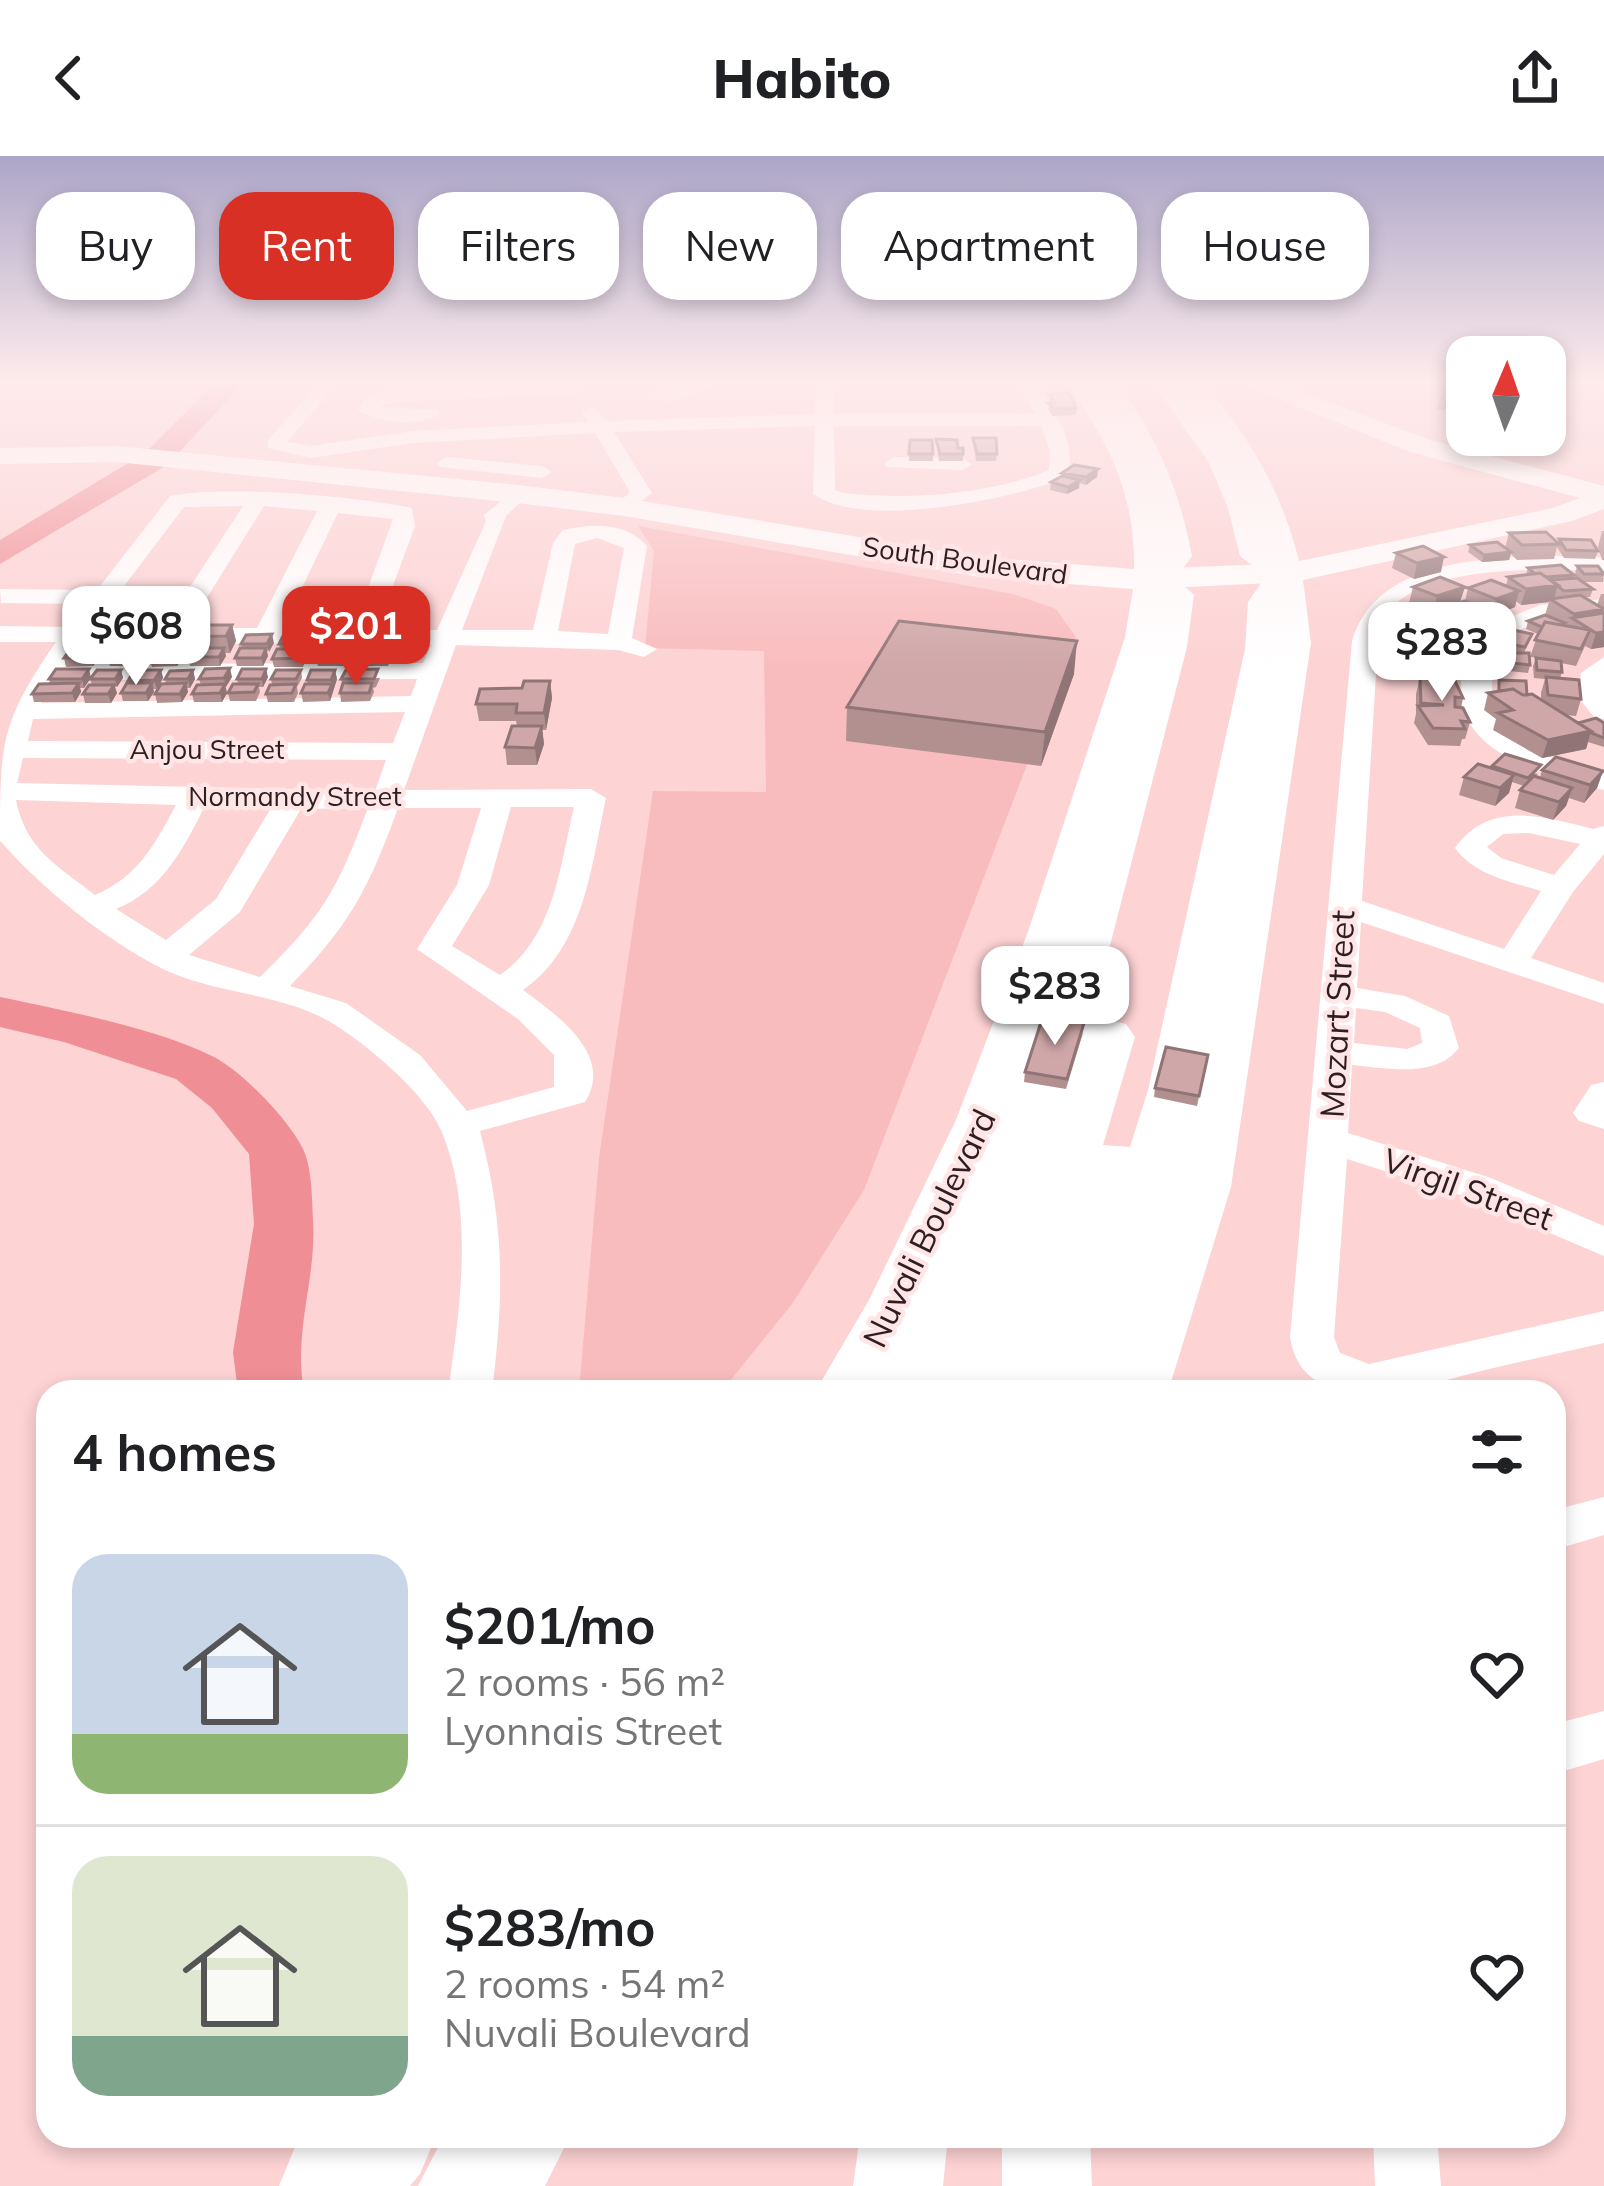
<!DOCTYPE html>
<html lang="en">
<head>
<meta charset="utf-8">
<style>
  :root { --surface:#fff; --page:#f2f2f2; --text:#202124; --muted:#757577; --line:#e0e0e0; --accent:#d93025 }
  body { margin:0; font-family:Mulish,sans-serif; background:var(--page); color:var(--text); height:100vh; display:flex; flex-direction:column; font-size:45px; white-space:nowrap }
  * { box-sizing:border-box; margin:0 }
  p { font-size:39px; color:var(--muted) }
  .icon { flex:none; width:66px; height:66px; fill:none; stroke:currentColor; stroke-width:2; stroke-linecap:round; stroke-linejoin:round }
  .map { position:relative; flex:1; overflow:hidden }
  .details { position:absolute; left:36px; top:1224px; width:1530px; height:768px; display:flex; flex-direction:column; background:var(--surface); border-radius:36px; box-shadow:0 6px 18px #0003 }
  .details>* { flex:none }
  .top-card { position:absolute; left:36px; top:36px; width:1533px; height:108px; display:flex; gap:24px }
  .needle { width:78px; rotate:2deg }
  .tools { position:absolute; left:1446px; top:180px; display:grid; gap:24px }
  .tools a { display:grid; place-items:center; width:120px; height:120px; border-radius:24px; background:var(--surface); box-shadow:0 6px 18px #0003; font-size:60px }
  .price { position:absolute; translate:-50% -102px; padding:0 27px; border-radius:24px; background:#fff; color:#222; font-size:39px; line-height:78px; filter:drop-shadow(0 3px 6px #0008) }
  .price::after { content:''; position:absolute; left:50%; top:72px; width:36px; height:27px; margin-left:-18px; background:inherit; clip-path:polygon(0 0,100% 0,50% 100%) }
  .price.selected { background:var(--accent); color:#fff }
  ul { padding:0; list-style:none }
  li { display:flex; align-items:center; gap:36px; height:300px; padding:0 36px }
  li+li { border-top:3px solid var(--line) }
  li span { display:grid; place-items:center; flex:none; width:336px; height:240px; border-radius:36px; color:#555 }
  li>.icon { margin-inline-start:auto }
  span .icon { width:144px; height:144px; fill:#fffc; stroke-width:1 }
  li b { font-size:51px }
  h2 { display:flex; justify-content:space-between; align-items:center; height:144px; padding:0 36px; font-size:51px }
  .chip { padding:0 42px; border-radius:36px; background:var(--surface); box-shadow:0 6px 18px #0003; font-size:42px; line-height:108px }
  .chip.selected { background:var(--accent); color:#fff }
  header { display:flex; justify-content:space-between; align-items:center; height:156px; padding:0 36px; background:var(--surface); font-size:54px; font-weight:800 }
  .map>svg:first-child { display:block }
  .green { fill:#f9bcbe }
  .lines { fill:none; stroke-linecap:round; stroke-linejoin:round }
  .river { fill:#f08e95; fill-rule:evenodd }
  .street { fill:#fff; fill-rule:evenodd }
  .secondary { fill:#fff; fill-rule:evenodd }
  .highway { fill:#fff; fill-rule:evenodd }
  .wall { fill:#b29090 }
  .shaded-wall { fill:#917576 }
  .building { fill:#cfa7a8; stroke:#917576; stroke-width:3 }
  .labels { text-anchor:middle; stroke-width:9; stroke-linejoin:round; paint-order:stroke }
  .far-street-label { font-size:27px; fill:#2d1e1f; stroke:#ffe5e5 }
  .street-label { font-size:33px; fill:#2d1e1f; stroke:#ffe5e5 }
</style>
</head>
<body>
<header><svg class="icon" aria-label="back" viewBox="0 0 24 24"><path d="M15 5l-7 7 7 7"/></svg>Habito<svg class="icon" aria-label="share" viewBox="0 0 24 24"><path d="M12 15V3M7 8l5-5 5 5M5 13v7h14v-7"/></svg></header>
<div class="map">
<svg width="1604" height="2030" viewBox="0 0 1604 2030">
  <rect width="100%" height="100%" fill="#fdd3d4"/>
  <path class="green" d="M638 370 1013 438 1056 453 1076 481 864 1034 792 1148 721 1236H579L599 1002 653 635 766 636 764 495 645 492 654 395Z"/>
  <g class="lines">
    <path class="river" d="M215 227H244L167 309 0 408V384L145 297Z
      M0 841C65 855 153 871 212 900 241 914 288 963 302 991 312 1009 312 1042 313 1063 317 1123 293 1172 304 1236H238L233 1196 254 1068 249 998 212 952 176 923 64 886 0 871Z"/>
    <path class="street" d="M319 227H338L287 286 311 290 413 275 588 266 582 256 592 250 607 265 815 258 816 227H834V258H1036L1017 227H1036C1053 254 1080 289 1066 321 1016 343 858 375 813 337L815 270 614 276 652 337 624 358 613 351 630 336 595 277 413 287 311 302 268 292V284ZM834 270H1041L1050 295 1049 314C988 339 910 344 844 337L835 334Z
      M534 227 583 231 574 237 393 246 379 251 437 254 440 258C420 271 378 267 358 254L366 241 392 234Z
      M690 227H713C695 242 662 251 642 239Z
      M447 301 542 310 552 316 542 322 440 311 437 307Z
      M894 301 962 302 972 308 962 314 887 311 884 307Z
      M518 332 529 338 506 360 462 474H533L553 387 563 374C592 367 626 366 647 390L632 482 657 493 644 501 618 494 456 489 404 634 591 633 606 642C591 710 585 791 523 834 556 858 615 899 585 946L480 975C505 1071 504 1138 492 1236H448C460 1153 475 1054 441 974 425 936 359 881 323 862 275 837 214 837 165 814 105 784 45 735 0 685 0 587 0 567 56 486H0V470L68 471 86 448 1 447 0 433 97 434 170 340C226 329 356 340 412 352L415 370 377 473 437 474 486 365 484 359ZM243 350 163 472 93 471 184 351ZM264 350 317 355 257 472H188ZM338 357 393 363 353 473H282ZM597 382 624 392 608 478 558 475 575 388ZM82 486 431 489 423 507 65 508ZM417 523 411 540 41 547 54 524ZM405 556 393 587 28 585 33 563ZM23 602 386 604 375 635 17 627ZM16 644 176 649C155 688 138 721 95 739 57 709 26 694 16 644ZM205 650 271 652 216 743 166 784 116 753C163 734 183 693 205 650ZM511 651H574C560 710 554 782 500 819L452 790 489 729ZM368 652C337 734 323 760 260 821L189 799 240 756 301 653ZM398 652H481L457 729 417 793 518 863 554 899V931L467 955 420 899 346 847 290 830C350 769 369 732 398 652Z
      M1549 400 1604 401V415C1549 413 1423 407 1386 458 1381 465 1380 477 1378 485L1362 745 1504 793 1541 735C1509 725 1476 720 1455 692 1489 644 1543 660 1593 673L1604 670V698L1573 736 1531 802 1604 827V848L1361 766 1357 832 1405 840 1449 860 1459 892C1435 923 1386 912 1352 909L1348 977 1491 1022 1604 1070V1100L1463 1040 1347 1003 1334 1181 1340 1197 1369 1208 1604 1155V1187C1564 1196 1524 1205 1485 1214 1428 1228 1303 1270 1290 1181L1352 485C1376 405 1479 402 1549 400ZM1529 677 1580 688 1554 719 1501 702 1487 691 1503 678ZM1356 852 1385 856 1420 872 1422 887 1407 893 1354 887Z
      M1604 443V457L1545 463 1499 483C1474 580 1519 596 1604 616V634C1521 614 1418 584 1479 474L1540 449Z
      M1604 501V563L1594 561 1578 541 1581 517Z
      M1604 926V973L1579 965 1573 957 1591 929Z
      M1604 1341V1379L1554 1394V1354Z
      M1604 1555V1603L1554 1618V1568Z
      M1373 1980H1437L1441 2030H1375Z"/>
    <path class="secondary" d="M1066 227H1093C1139 283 1164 340 1167 412L1268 408 1239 317 1176 227H1203C1250 281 1282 336 1299 405L1553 352 1580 342 1410 296 1240 227H1278L1430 284 1604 330V353L1572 365 1303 424 1311 487 1231 1031 1168 1236H1106L1177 1031 1277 487 1271 427 1166 432 1159 481C1084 747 1013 993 877 1236H815L869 1144 956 964 1029 773 1125 481 1133 433 979 421 624 360 518 347 117 306 0 308V292L117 290 518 329 624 342 979 401 1134 413C1135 338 1110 287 1066 227Z
      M860 1980H948L943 2030H853Z
      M1002 1980H1090L1092 2030H1002Z"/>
    <path class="highway" d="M1084 227H1116C1157 279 1180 336 1192 400L1176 422 1194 439 1187 491 1090 867 1105 863 1126 868 1135 881 1103 989 1130 991 1148 934 1245 493 1248 446 1266 420 1240 400 1228 352 1209 307 1153 227H1185L1244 307 1277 394 1308 417 1288 446 1289 493C1244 744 1209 996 1121 1236H871L982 1007 1015 919 1145 491 1153 443 1134 425 1153 399C1143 333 1122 282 1084 227Z
      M306 1980H436L420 2018 410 2030H279L295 1991Z
      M444 1980H570L545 2030H418Z"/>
  </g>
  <path class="wall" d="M1467 227V258L1437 253 1442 233Z
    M1049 238 1076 252V259L1053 260 1048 254 1050 247Z
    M973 282 997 298 996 305H976Z
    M936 283 958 292H963V305H939Z
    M910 284 933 298V305H909Z
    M1062 317 1097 321 1086 329 1079 327V332L1067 338 1050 334 1051 326 1062 320Z
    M1602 375H1604V404H1602L1598 391Z
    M1509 377 1558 387 1559 383 1598 395 1595 403 1564 402 1557 391 1554 403 1517 404 1511 398 1509 404 1482 406 1468 396 1470 389 1505 392Z
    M1396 397 1441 416 1414 423 1392 412Z
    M1577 410 1604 417 1603 426H1583L1593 433 1590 441H1584L1597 449 1601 438H1604V491L1591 493 1585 490 1576 510 1561 507 1562 516 1560 522 1581 543 1576 560 1566 559 1578 567H1604V591L1588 586 1586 593 1542 602 1493 574 1496 563 1484 554 1488 537 1497 536 1499 524 1527 539 1541 543V537L1545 523 1534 522 1533 510 1536 502H1540L1530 501 1538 478 1526 473 1528 465 1545 459 1549 446 1521 449 1516 445 1515 451 1492 460 1488 458 1487 463 1465 471 1440 461 1442 453 1433 457 1409 447 1413 431 1461 446 1465 445 1468 432 1506 430 1508 421 1526 419 1528 412 1574 419 1573 422 1579 423 1575 418Z
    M1434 457 1427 473 1384 466 1386 458Z
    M232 469 236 485 230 497H225L226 500 220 510H190L188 501 191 497H182L183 501 177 510 152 511 149 502 158 492 154 481Z
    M1393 474 1425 489 1420 506H1382L1376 495 1380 478H1393Z
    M152 478 154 487 148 496H141L142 500 137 510H110L108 502 116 492 115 488Z
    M314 478 316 486 311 496H306L307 501 303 511H274L272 503 280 493 279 488Z
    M1532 478 1524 497 1530 509 1528 517 1491 513 1493 497H1509L1495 494 1497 486Z
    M106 479 108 488 102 497H99L100 500 93 510 66 511 64 502 74 492 73 489Z
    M356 486 352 496H349L350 500 346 510H318L316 502 325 492 324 488Z
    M274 487 267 496 268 500 263 510H237L235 502 242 492 241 488Z
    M397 487 393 497H390L391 501 388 510H360L358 502 366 493 365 489Z
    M89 513 84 532H80L81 536 75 546H34L32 538 50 528 49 523Z
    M121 514 123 522 117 531H115L117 537 111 547H85L83 538 92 529 90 523Z
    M161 514 163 522 157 533H153L154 536 148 545H123L121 537 129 527 128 525Z
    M193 514 195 523 190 532H187L188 536 182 546 157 547 155 538 166 528 165 523Z
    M301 514 302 522 297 531 298 537 294 546H268L266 538 272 529 271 523Z
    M335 514 337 523 330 545 303 546 301 537 307 528V524Z
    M1074 518 1041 610 846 585 847 551Z
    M232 521 225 531 227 537 222 546H194L192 538 201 529 199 523Z
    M268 521 263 531H259L260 536 256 545H230L228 537 238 528 237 523Z
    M380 522 376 531 373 532 374 536 370 545 341 546 340 537 343 530 341 523Z
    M1420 522 1463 542 1461 552 1470 566 1465 583H1462L1460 590 1428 589 1414 567 1416 558V538Z
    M550 525 552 542 546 574H542L544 588 537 609H507L505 591 517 570 516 565H479L476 548 522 532Z
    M1492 610 1538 618 1535 621 1540 622 1542 614 1603 615 1597 632 1584 647 1569 642 1566 650 1553 664 1515 652 1520 634 1524 630 1512 626 1509 637 1495 650 1459 639 1464 621 1491 612Z
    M1083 877 1066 933 1024 926 1025 916Z
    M1208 899 1197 950 1154 941 1155 932Z"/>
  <path class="shaded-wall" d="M1098 313 1097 321 1086 329V321Z
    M1080 324 1079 332 1067 338 1068 331Z
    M1511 396 1509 404 1482 406 1484 399Z
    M1444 401 1441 416 1414 423 1417 407Z
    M1558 429 1553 445 1550 443 1549 446 1521 449 1526 433Z
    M1465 431 1460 446 1433 457 1437 440Z
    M1519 435 1515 451 1492 460 1496 443Z
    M1604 453 1598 469 1572 462 1574 458Z
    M1489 454 1487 463 1465 471 1468 463Z
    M232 469 236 485 230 497 226 480Z
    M1604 476V491L1591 493 1596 477Z
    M152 478 154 487 148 496 146 488Z
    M272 478 274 487 269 496 267 488Z
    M314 478 316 486 311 496 309 488Z
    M106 479 108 488 102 497 100 489Z
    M1077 485 1074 518 1041 610 1045 576Z
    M97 492 100 500 93 510 90 502Z
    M140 492 142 500 137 510 134 501Z
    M181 492 183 501 177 510 175 502Z
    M224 492 226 500 220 510 219 501Z
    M266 492 268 500 263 510 262 502Z
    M230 512 232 521 226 531 224 522Z
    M89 513 91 522 84 532 82 523Z
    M266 513 268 521 263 531 262 523Z
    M121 514 123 522 117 531 115 523Z
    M161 514 163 522 157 533 154 524Z
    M193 514 195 523 190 532 188 523Z
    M335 514 337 523 330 545 328 537Z
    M550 525 552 542 546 574 544 557Z
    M79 527 81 536 75 546 72 537Z
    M152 527 154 536 148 545 146 537Z
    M186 527 188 536 182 546 180 538Z
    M225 528 227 537 222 546 220 537Z
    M114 529 117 537 111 547 108 538Z
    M542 570 544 588 537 609 535 592Z
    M1591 575 1586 593 1542 602 1548 584Z
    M1603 615 1597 632 1584 647 1590 629Z
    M1514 619 1509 637 1495 650 1500 632Z
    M1572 632 1566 650 1553 664 1559 646Z"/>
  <path class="building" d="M1450 227H1467V238L1442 233Z
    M1069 237 1076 252 1054 253 1048 247H1055L1049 238Z
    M973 282H996L997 298H977Z
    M936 283 957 284 958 292H963V298H940Z
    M910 284H932L933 298H909Z
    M1074 309 1098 313 1086 321 1062 317Z
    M1062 320 1080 324 1068 331 1051 326Z
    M1546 376 1559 388 1522 389 1509 377Z
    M1559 383 1591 384 1598 395 1566 394Z
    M1497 386 1511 396 1484 399 1470 389Z
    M1423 390 1444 401 1417 407 1396 397Z
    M1561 409 1574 419 1546 421 1540 417 1535 418 1528 412Z
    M1577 410H1598L1604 418H1584Z
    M1540 417 1558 429 1526 433 1508 421Z
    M1440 421 1465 431 1437 440 1413 431Z
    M1577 422 1593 433 1564 435 1550 424Z
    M1491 424 1519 435 1496 443 1468 432Z
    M1580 439 1604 453 1574 458 1550 443Z
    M1464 445 1489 454 1468 463 1442 453Z
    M1391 449 1434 457 1430 465 1386 458Z
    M1604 457V476L1596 477 1572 462Z
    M1545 459 1565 467 1561 469 1545 466 1542 471 1528 465Z
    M899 465 1077 485 1045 576 847 551Z
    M1545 466 1590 474 1581 493 1535 484Z
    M162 469H232L226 480 154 481Z
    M1505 472 1532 478 1525 491 1497 486Z
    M1393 474 1417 477 1425 489H1386L1380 478H1396Z
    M152 478 146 488H115L121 479Z
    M272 478 267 488H241L246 479Z
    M284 478H314L309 488H279Z
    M329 478H354L350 488H324Z
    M80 479H106L100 489H73Z
    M395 479 392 488 365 489 369 480Z
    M71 492H97L90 502H64Z
    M114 492H140L134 501 108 502Z
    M181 492 175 502H149L156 493Z
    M194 492H224L219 501H188Z
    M240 492H266L262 502H235Z
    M321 492H349L344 502H316Z
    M277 493H306L301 502 272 503Z
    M362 493H390L387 502H358Z
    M1493 497H1529L1530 509 1493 505Z
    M1536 502 1561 505 1562 516 1537 514Z
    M230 512 224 522 199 523 205 513Z
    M56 513H89L82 523H49Z
    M242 513H266L262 523H237Z
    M378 513 374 523H341L346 514Z
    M97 514H121L115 523H90Z
    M134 514H161L154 524 128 525Z
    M193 514 188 523H165L170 515Z
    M276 514H301L296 523H271Z
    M311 514H335L331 524H307Z
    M1546 521 1579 524 1581 543 1548 539Z
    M1420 522 1455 525 1463 542 1455 541V551L1463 552 1470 566 1461 565 1465 573 1433 572 1418 550 1444 549 1421 547Z
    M1499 524 1526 525 1527 539H1523L1513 533 1499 535Z
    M524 525H550L544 557H516L517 548H476L480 533 522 532Z
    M79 527 72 537 32 538 39 528Z
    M127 527H152L146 537H121Z
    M186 527 180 538H155L161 528Z
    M343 527H372L369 537H340Z
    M225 528 220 537 192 538 197 529Z
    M233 528H258L254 536 228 537Z
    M296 528 292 537 266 538 270 529Z
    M305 528H332L328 537H301Z
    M89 529H114L108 538H83Z
    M1513 533 1523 539 1532 538 1591 575 1548 584 1498 557 1513 554 1488 537Z
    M1596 562 1604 567V582L1589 576 1591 575 1578 567Z
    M512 570H542L535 592 505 591Z
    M1505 598 1541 609 1528 622 1492 610Z
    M1556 601 1603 615 1590 629 1542 614Z
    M1478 608 1514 619 1500 632 1464 621Z
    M1534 620 1572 632 1559 646 1520 634Z
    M1043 860 1084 867 1067 923 1025 916Z
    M1166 891 1208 899 1199 940 1155 932Z"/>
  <linearGradient id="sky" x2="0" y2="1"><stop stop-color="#aba5c7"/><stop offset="0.44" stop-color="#feebec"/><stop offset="1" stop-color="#feebec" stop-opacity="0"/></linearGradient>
  <rect width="1604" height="512" fill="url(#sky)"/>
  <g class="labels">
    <g class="far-street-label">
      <text transform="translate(965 405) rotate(8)" y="9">South Boulevard</text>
      <text x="207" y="603">Anjou Street</text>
      <text x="295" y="650">Normandy Street</text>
    </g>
    <g class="street-label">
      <text transform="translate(1337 858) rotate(-87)" y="12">Mozart Street</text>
      <text transform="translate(1468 1033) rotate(20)" y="12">Virgil Street</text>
      <text transform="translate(929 1072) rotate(-64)" y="12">Nuvali Boulevard</text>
    </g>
  </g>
</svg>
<div class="tools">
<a><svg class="needle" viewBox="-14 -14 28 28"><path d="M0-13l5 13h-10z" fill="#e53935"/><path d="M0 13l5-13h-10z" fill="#757577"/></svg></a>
</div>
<b class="price" style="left:136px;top:532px">$608</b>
<b class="price selected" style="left:356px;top:532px">$201</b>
<b class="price" style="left:1442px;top:548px">$283</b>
<b class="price" style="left:1055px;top:892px">$283</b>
<div class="top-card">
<a class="chip">Buy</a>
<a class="chip selected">Rent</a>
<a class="chip">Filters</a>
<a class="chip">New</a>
<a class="chip">Apartment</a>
<a class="chip">House</a>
</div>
<section class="details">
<h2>4 homes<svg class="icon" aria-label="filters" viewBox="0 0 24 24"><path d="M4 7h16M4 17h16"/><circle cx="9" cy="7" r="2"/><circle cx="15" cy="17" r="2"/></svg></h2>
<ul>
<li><span style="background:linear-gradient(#c9d6e8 75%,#8fb573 0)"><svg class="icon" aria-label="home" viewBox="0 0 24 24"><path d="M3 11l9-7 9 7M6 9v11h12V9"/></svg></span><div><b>$201/mo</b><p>2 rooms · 56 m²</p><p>Lyonnais Street</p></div><svg class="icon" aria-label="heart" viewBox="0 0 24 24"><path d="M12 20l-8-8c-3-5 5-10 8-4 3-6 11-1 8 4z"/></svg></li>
<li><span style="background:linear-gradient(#dfe7d0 75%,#7fa58c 0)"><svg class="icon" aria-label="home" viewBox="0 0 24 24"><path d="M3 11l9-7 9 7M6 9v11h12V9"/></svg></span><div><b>$283/mo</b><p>2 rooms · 54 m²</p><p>Nuvali Boulevard</p></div><svg class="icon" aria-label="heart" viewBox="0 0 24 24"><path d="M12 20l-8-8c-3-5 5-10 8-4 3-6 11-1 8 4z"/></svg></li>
</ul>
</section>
</div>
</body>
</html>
